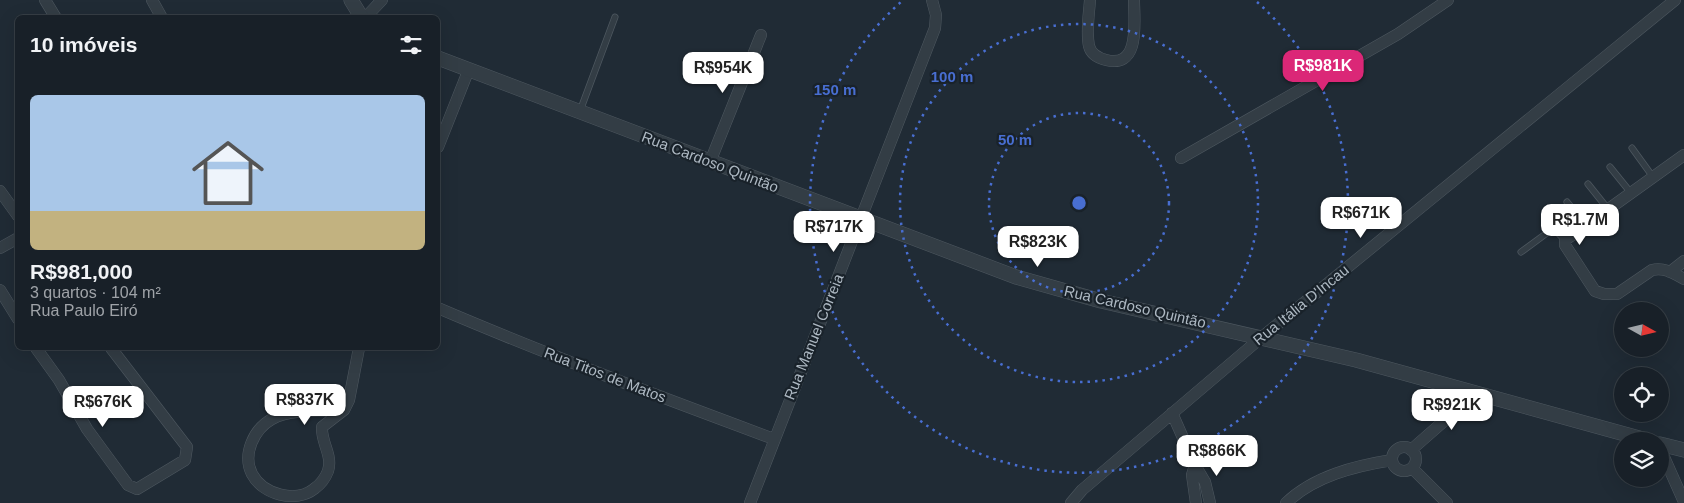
<!DOCTYPE html>
<html lang="pt">
<head>
<meta charset="utf-8">
<style>
  :root { --surface:#182028; --page:#252d34; --text:#f1f3f6; --muted:#9fa3a8; --line:#363e45; --accent:#db2777 }
  body { margin:0; font-family:Arial,sans-serif; background:var(--page); color:var(--text); height:100vh; display:flex; flex-direction:column; font-size:19px; white-space:nowrap }
  * { box-sizing:border-box; margin:0 }
  p { font-size:16px; color:var(--muted) }
  .icon { flex:none; width:28px; height:28px; fill:none; stroke:currentColor; stroke-width:2; stroke-linecap:round; stroke-linejoin:round }
  .map { position:relative; flex:1; overflow:hidden }
  .panel { position:absolute; left:15px; top:15px; width:425px; height:335px; display:flex; flex-direction:column; background:var(--surface); border-radius:8px; box-shadow:0 5px 20px #0002,0 0 0 1px var(--line) }
  .panel>* { flex:none }
  .needle { width:32px; rotate:98deg }
  .controls { position:absolute; left:1614px; top:302px; display:grid; gap:10px }
  .controls a { display:grid; place-items:center; width:55px; height:55px; border-radius:50%; background:var(--surface); box-shadow:0 5px 20px #0002,0 0 0 1px var(--line); font-size:25px }
  .price { position:absolute; translate:-50% -42px; padding:0 11px; border-radius:10px; background:#fff; color:#222; font-size:16px; line-height:32px; filter:drop-shadow(0 1px 2px #0008) }
  .price::after { content:''; position:absolute; left:50%; top:30px; width:15px; height:11px; margin-left:-8px; background:inherit; clip-path:polygon(0 0,100% 0,50% 100%) }
  .price.selected { background:var(--accent); color:#fff }
  ul { padding:0; list-style:none }
  li { display:grid; align-content:center; gap:10px; height:265px; padding:0 15px }
  li span { display:grid; place-items:center; height:155px; border-radius:8px; color:#555 }
  li>.icon { margin-inline-start:auto }
  span .icon { width:90px; height:90px; fill:#fffc; stroke-width:1 }
  li b { font-size:21px }
  h2 { display:flex; justify-content:space-between; align-items:center; height:60px; padding:0 15px; font-size:21px }
  .map>svg:first-child { display:block }
  .lines { fill:none; stroke-linecap:round; stroke-linejoin:round }
  .service-casing { stroke:#4e5860; stroke-width:7 }
  .minor-casing { stroke:#4e5860; stroke-width:12 }
  .tertiary-casing { stroke:#4e5860; stroke-width:15 }
  .service { stroke:#333d45; stroke-width:5.5 }
  .minor { stroke:#333d45; stroke-width:11 }
  .tertiary { stroke:#333d45; stroke-width:14 }
  .ring { fill:none; stroke:#486ed1; stroke-width:2.5; stroke-dasharray:2.5 5 }
  .labels { text-anchor:middle; stroke-width:4.5; stroke-linejoin:round; paint-order:stroke }
  .street-label { font-size:15px; fill:#adb8c2; stroke:#19222a }
  .centre { fill:#486ed1; stroke:#19222a; stroke-width:2.5 }
  .ring-label { font-size:15px; text-anchor:middle; font-weight:bold; fill:#486ed1; stroke:#19222a; stroke-width:4.5; stroke-linejoin:round; paint-order:stroke }
</style>
</head>
<body>
<div class="map">
<svg width="1684" height="503" viewBox="0 0 1684 503">
  <rect width="100%" height="100%" fill="#202b35"/>
  <g class="lines">
    <defs>
      <path id="service" d="M580 111 615 17
        M1632 148 1653 177
        M1610 167 1631 193
        M1588 184 1608 209
        M1567 202 1586 225
        M1521 252 1551 230 1556 231 1565 240"/>
      <path id="minor" d="M45 0 56 18
        M152 0 162 18
        M1090 0C1089 14 1086 32 1089 46 1091 54 1098 58 1106 60 1141 69 1134 21 1134 0
        M365 18 382 0
        M438 147 469 69
        M1684 155 1571 236 1565 240V245L1595 291 1604 294H1617L1652 270C1664 267 1673 273 1684 279
        M1181 158 1398 34 1448 0
        M710 162 761 35
        M0 191 18 216
        M0 248 18 238
        M1670 272 1684 261
        M0 290 18 319
        M438 308C548 355 661 397 774 439
        M36 348 59 380 87 429 128 485 137 489 185 460 187 447 111 348
        M344 410C324 411 289 409 272 419 254 429 242 454 252 474 263 495 296 503 314 489 321 484 325 479 328 471 333 455 321 443 322 427L344 410 349 400 359 348
        M1172 413 1195 465 1205 482 1210 503
        M1392 459a12 12 0 1 1 24 0a12 12 0 1 1-24 0Z
        M1660 448 1684 502
        M1411 450 1476 393
        M1195 465 1192 475 1196 503
        M1412 468 1447 503
        M750 503 935 28 936 15 932 0
        M1071 503 1082 490 1262 337 1675 0
        M1286 503C1314 476 1355 466 1392 460"/>
      <path id="tertiary" d="M351 0 362 18
        M438 58 1016 277 1101 301 1356 360 1650 441
        M1660 444 1684 450"/>
    </defs>
    <use href="#service" class="service-casing"/>
    <use href="#minor" class="minor-casing"/>
    <use href="#tertiary" class="tertiary-casing"/>
    <use href="#service" class="service"/>
    <use href="#minor" class="minor"/>
    <use href="#tertiary" class="tertiary"/>
  </g>
  <g class="ring">
    <circle cx="1079" cy="203" r="90"/>
    <circle cx="1079" cy="203" r="179"/>
    <path d="M1257 2A269 269 0 1 1 901 2"/>
  </g>
  <g class="labels">
    <g class="street-label">
      <text transform="translate(710 162) rotate(21)" y="5">Rua Cardoso Quintão</text>
      <text transform="translate(1301 305) rotate(-39)" y="5">Rua Itália D'Incau</text>
      <text transform="translate(1135 307) rotate(13)" y="5">Rua Cardoso Quintão</text>
      <text transform="translate(814 337) rotate(-68)" y="5">Rua Manuel Correia</text>
      <text transform="translate(605 375) rotate(21)" y="5">Rua Titos de Matos</text>
    </g>
  </g>
  <circle cx="1079" cy="203" r="8" class="centre"/>
  <g class="ring-label">
    <text x="952" y="82">100 m</text>
    <text x="835" y="95">150 m</text>
    <text x="1015" y="145">50 m</text>
  </g>
</svg>
<div class="controls">
<a><svg class="needle" viewBox="-14 -14 28 28"><path d="M0-13l5 13h-10z" fill="#e53935"/><path d="M0 13l5-13h-10z" fill="#9fa3a8"/></svg></a>
<a><svg class="icon" aria-label="locate" viewBox="0 0 24 24"><circle cx="12" cy="12" r="6"/><path d="M12 2v4M12 18v4M2 12h4M18 12h4"/></svg></a>
<a><svg class="icon" aria-label="layers" viewBox="0 0 24 24"><path d="M12 4l9 5-9 5-9-5zM3 14l9 5 9-5"/></svg></a>
</div>
<b class="price selected" style="left:1323px;top:92px">R$981K</b>
<b class="price" style="left:723px;top:94px">R$954K</b>
<b class="price" style="left:1361px;top:239px">R$671K</b>
<b class="price" style="left:1580px;top:246px">R$1.7M</b>
<b class="price" style="left:834px;top:253px">R$717K</b>
<b class="price" style="left:1038px;top:268px">R$823K</b>
<b class="price" style="left:305px;top:426px">R$837K</b>
<b class="price" style="left:103px;top:428px">R$676K</b>
<b class="price" style="left:1452px;top:431px">R$921K</b>
<b class="price" style="left:1217px;top:477px">R$866K</b>
<section class="panel">
<h2>10 imóveis<svg class="icon" aria-label="filters" viewBox="0 0 24 24"><path d="M4 7h16M4 17h16"/><circle cx="9" cy="7" r="2"/><circle cx="15" cy="17" r="2"/></svg></h2>
<ul>
<li><span style="background:linear-gradient(#a9c7e8 75%,#c2b280 0)"><svg class="icon" aria-label="home" viewBox="0 0 24 24"><path d="M3 11l9-7 9 7M6 9v11h12V9"/></svg></span><div><b>R$981,000</b><p>3 quartos · 104 m²</p><p>Rua Paulo Eiró</p></div></li>
</ul>
</section>
</div>
</body>
</html>
